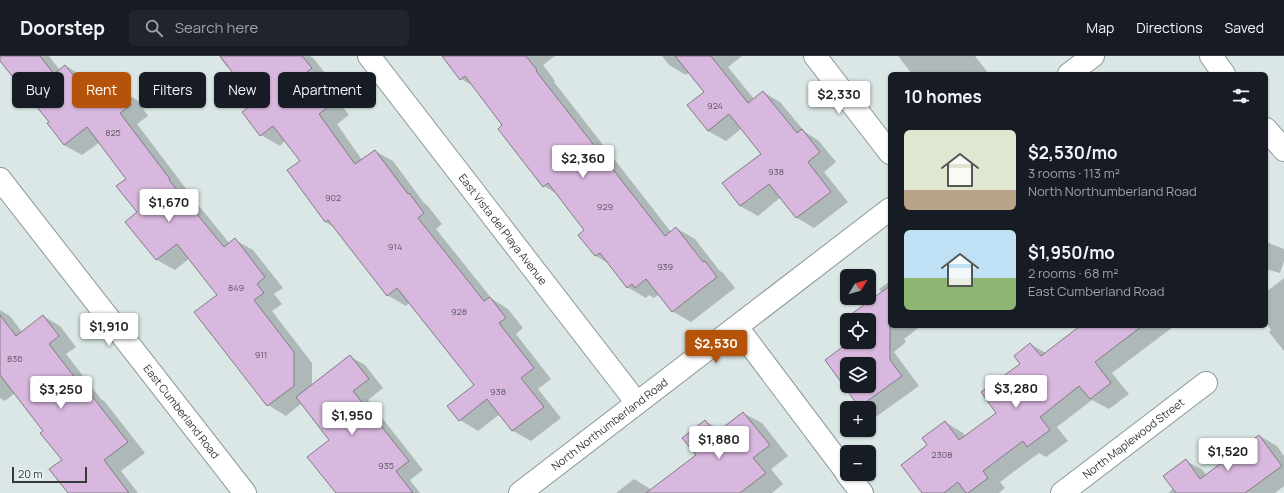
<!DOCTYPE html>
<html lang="en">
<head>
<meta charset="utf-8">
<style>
  :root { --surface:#171b24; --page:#20242c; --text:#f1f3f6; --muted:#9ea1a6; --line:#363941; --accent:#b45309 }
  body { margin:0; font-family:Manrope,sans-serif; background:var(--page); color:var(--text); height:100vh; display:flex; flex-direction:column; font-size:15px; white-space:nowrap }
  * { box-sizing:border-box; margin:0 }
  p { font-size:13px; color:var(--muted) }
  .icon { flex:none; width:22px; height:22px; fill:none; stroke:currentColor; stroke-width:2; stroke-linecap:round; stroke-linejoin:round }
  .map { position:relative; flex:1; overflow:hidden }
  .details { position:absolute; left:888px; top:16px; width:380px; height:256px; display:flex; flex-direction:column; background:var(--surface); border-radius:6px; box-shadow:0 1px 3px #0004 }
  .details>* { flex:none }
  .banner { position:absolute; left:12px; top:16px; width:380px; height:36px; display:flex; gap:8px }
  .needle { width:26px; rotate:53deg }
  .fabs { position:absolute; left:840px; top:213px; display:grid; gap:8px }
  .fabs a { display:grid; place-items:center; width:36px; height:36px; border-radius:6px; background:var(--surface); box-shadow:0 1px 3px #0004; font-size:20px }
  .scale { position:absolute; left:12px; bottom:10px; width:75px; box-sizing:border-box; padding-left:4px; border:2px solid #353a3a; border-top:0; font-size:11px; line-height:14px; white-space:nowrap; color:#353a3a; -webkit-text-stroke:3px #e7f4f3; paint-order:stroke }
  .price { position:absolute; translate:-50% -34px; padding:0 9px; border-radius:4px; background:#fff; color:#222; font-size:13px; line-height:26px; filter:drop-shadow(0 1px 2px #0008) }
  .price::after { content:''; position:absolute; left:50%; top:24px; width:12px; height:9px; margin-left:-6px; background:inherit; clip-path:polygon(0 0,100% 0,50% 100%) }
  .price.selected { background:var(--accent); color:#fff }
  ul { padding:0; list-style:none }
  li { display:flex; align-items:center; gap:12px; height:100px; padding:0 16px }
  li span { display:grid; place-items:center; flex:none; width:112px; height:80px; border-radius:6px; color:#555 }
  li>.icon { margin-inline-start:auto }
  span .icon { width:48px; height:48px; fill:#fffc; stroke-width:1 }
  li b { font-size:17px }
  h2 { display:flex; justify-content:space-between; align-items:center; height:48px; padding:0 16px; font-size:17px }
  .tag { padding:0 14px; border-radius:6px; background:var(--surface); box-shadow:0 1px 3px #0004; font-size:14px; line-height:36px }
  .tag.selected { background:var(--accent); color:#fff }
  header { display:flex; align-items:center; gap:24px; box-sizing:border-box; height:56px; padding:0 20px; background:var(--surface); border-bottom:1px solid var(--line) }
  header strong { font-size:19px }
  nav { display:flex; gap:22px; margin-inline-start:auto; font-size:14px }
  .search { width:280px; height:36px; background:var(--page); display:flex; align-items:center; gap:10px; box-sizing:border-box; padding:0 14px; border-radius:6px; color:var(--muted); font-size:15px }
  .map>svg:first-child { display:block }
  .shadow { fill:#0003; fill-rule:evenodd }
  .building { fill:#d8b8de; stroke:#827b83; fill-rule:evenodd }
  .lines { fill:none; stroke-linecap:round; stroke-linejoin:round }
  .street-casing { stroke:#8c9897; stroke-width:24 }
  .street { stroke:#fff; stroke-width:22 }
  .labels { text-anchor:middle; stroke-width:3; stroke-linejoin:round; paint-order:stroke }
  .number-label { font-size:9px; fill:#5e5a63 }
  .street-label { font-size:11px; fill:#353a3a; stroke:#e7f4f3 }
</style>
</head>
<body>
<header>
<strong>Doorstep</strong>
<div class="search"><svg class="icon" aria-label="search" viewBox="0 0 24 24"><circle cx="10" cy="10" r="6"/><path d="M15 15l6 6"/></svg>Search here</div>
<nav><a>Map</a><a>Directions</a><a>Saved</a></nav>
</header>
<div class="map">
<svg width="1284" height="437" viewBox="0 0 1284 437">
  <rect width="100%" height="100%" fill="#dae7e6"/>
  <path class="shadow" d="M0 0H49L60 14 66 10 84 21 97 37 106 43 119 33 137 44 148 60 137 68 187 134H186L230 188 235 184 253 194 283 232 274 238 282 248 272 255 312 307V331L351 301 365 309 383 332 368 344 423 414 410 424 420 437H337L331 384 302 347 286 360 268 349 218 239 190 202 175 214 157 204 126 166 139 156 127 123 100 86 82 99 64 89 50 66 0 3Z
    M219 0H310L313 2 330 23 324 27 349 59 337 68 362 104 375 95 393 105 424 147 427 149 442 168 436 173 492 243 508 253 523 272 516 278 551 323 538 333 561 362 531 385 513 375 500 358 478 375 460 364 448 350 475 329 410 246 406 250 387 239 334 171 325 166 301 105 285 85 280 90 261 79 257 46 231 13 227 11Z
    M443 0H555L543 9 555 25 554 26 671 176 676 172 695 183 719 214 723 217 735 232 691 266 672 255 659 238 654 242 649 239 646 242 627 231 608 207 596 200 580 179 586 174 557 138 544 130 503 69 475 31 461 23Z
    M662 0H742L728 11 754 43 763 36 780 46 805 76 819 85 836 106 824 116 848 146 814 172 797 162 781 141 758 160 740 150 763 98 742 72 726 85 708 75 705 36 689 16 686 19 669 9Z
    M898 0H975L989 18H912Z
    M1266 186 1284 193V205L1280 217 1266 213Z
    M1284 222V295L1269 276 1271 274 1266 267V236Z
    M890 225V270H921L904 283 906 286 894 296 919 330 877 360 869 356V352H863L860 350 826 304 851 286H869V264H847V267L845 264 882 237 879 233ZM847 308H869V330H847Z
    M0 254 10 260 22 276 43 260 60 270 76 291 66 298 101 343 105 346 145 397 121 415 138 437H69L63 404 45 375 15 337 5 345 0 342Z
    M1081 270 1173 271 1112 317 1129 338 1109 353 1092 344 1057 371 1068 385 1046 401 1039 397 1000 426 1005 432 999 437H923L929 389 945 366 963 377 966 381 998 357 1030 288 1046 297Z
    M743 357 762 367 788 400 771 413 783 428 772 437H616L634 423 652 434 697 399 705 365 721 374Z
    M1260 380 1277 390 1284 400V430L1275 437H1168L1174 432 1186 405 1203 414 1206 419Z"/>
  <path class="building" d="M0 0H40L54 18 65 9 88 37 92 33 101 45 118 32 131 49 120 57 170 123 169 124 224 191 235 182 265 221 257 228 264 237 254 244 294 296V330L267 350 194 256 217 239 177 188 156 204 125 166 137 156 116 130 126 123 87 71 64 89 47 67 49 66 0 5Z
    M220 0H302L312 12 307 16 332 48 319 58 355 108 375 94 408 138 409 137 424 157 418 162 484 245 490 241 506 262 499 267 534 312 521 322 544 351 512 375 487 343 459 365 447 350 474 329 397 232 387 240 328 164 325 166 287 114 300 105 273 70 260 80 242 56 255 46Z
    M442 0H526L537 14 536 15 665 180 676 171 703 206 705 205 717 221 672 256 646 223 635 232 632 228 627 232 600 197 595 200 578 179 584 174 548 127 543 131 498 73 502 69 465 20 460 24Z
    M675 0H711L748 47 763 35 797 77 802 73 820 96 808 106 831 136 796 162 769 128 740 150 722 127 761 98 729 58 708 75 687 49 704 36Z
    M890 230V304L902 320 859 351 825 304 849 286H869V264H847V269L843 264ZM847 308H869V330H847Z
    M0 259 16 280 43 259 59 280 49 288 86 336 88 335 128 386 104 404 129 437H68L49 413 62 404 40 377 43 375 0 319Z
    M1080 270H1142L1095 306 1111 327 1090 343 1079 330 1040 361 1050 374 1027 391 1023 385 983 415 988 422 968 437H966L958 426 944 437H922L901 409 927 389 922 382 945 365 959 384 996 357 981 336 1020 308 1014 300 1030 287 1041 300Z
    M350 299 369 323 353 335 409 405 396 415 413 437H336L307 401 329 384 296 341Z
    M743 356 770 389 753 402 766 417 740 437H646L696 399 682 382 705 364 716 377Z
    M1259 379 1282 410 1245 437H1176L1163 420 1186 403 1200 423Z"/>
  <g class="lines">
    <defs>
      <g id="street">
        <path id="s1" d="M369 0 637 347"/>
        <path d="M815 0 890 97"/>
        <path d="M1211 0 1224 18"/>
        <path d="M1069 18 1093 0"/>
        <path d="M1266 73 1284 94"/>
        <path id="s2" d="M0 123 245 437"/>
        <path d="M737 271 847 417"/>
        <path d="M847 418 862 437"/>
        <path id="s3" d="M520 437 890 153"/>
        <path id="s4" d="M1062 437 1206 327"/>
      </g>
    </defs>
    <use href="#street" class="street-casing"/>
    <use href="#street" class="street"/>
  </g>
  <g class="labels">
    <g class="number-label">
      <text x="715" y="53">924</text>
      <text x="113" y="80">825</text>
      <text x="776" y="119">938</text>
      <text x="333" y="145">902</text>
      <text x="605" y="154">929</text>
      <text x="395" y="194">914</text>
      <text x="665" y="214">939</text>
      <text x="236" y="235">849</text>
      <text x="459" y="259">928</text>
      <text x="261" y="302">911</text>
      <text x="15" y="306">836</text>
      <text x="498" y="339">938</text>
      <text x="942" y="402">2308</text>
      <text x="386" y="413">935</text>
    </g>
    <g class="street-label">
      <text dy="4" stroke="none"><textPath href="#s1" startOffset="219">East Vista del Playa Avenue</textPath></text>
      <text dy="4" stroke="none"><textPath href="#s2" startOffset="295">East Cumberland Road</textPath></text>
      <text dy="4" stroke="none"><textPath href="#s3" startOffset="113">North Northumberland Road</textPath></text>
      <text dy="4" stroke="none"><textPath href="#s4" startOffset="90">North Maplewood Street</textPath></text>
    </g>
  </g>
</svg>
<div class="fabs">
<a><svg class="needle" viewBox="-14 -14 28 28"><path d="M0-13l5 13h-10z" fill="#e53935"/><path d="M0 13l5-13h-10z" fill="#9ea1a6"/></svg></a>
<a><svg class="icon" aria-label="locate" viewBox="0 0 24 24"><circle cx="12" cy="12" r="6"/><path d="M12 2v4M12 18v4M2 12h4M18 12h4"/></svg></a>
<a><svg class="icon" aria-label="layers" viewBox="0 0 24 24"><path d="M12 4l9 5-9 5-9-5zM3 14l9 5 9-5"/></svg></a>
<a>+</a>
<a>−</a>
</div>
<div class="scale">20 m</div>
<b class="price" style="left:839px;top:59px">$2,330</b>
<b class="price" style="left:583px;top:123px">$2,360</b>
<b class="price" style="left:169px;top:167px">$1,670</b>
<b class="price" style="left:109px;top:291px">$1,910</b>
<b class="price selected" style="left:716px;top:308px">$2,530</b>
<b class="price" style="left:1016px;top:353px">$3,280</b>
<b class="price" style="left:61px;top:354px">$3,250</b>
<b class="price" style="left:352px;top:380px">$1,950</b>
<b class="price" style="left:719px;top:404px">$1,880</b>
<b class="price" style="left:1228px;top:416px">$1,520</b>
<div class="banner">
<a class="tag">Buy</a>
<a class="tag selected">Rent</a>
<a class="tag">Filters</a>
<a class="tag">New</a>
<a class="tag">Apartment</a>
</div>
<section class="details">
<h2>10 homes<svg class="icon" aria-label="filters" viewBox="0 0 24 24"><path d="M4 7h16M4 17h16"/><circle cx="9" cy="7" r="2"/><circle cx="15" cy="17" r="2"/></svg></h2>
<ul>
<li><span style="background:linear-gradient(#dfe7d0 75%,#b9a48a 0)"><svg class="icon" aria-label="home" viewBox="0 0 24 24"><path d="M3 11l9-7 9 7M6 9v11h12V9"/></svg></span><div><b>$2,530/mo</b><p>3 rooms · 113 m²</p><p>North Northumberland Road</p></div></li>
<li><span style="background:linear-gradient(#bfe0f5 60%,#8fb573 0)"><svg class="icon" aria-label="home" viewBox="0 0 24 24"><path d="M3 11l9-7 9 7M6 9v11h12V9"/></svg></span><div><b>$1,950/mo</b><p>2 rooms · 68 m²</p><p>East Cumberland Road</p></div></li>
</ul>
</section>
</div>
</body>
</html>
